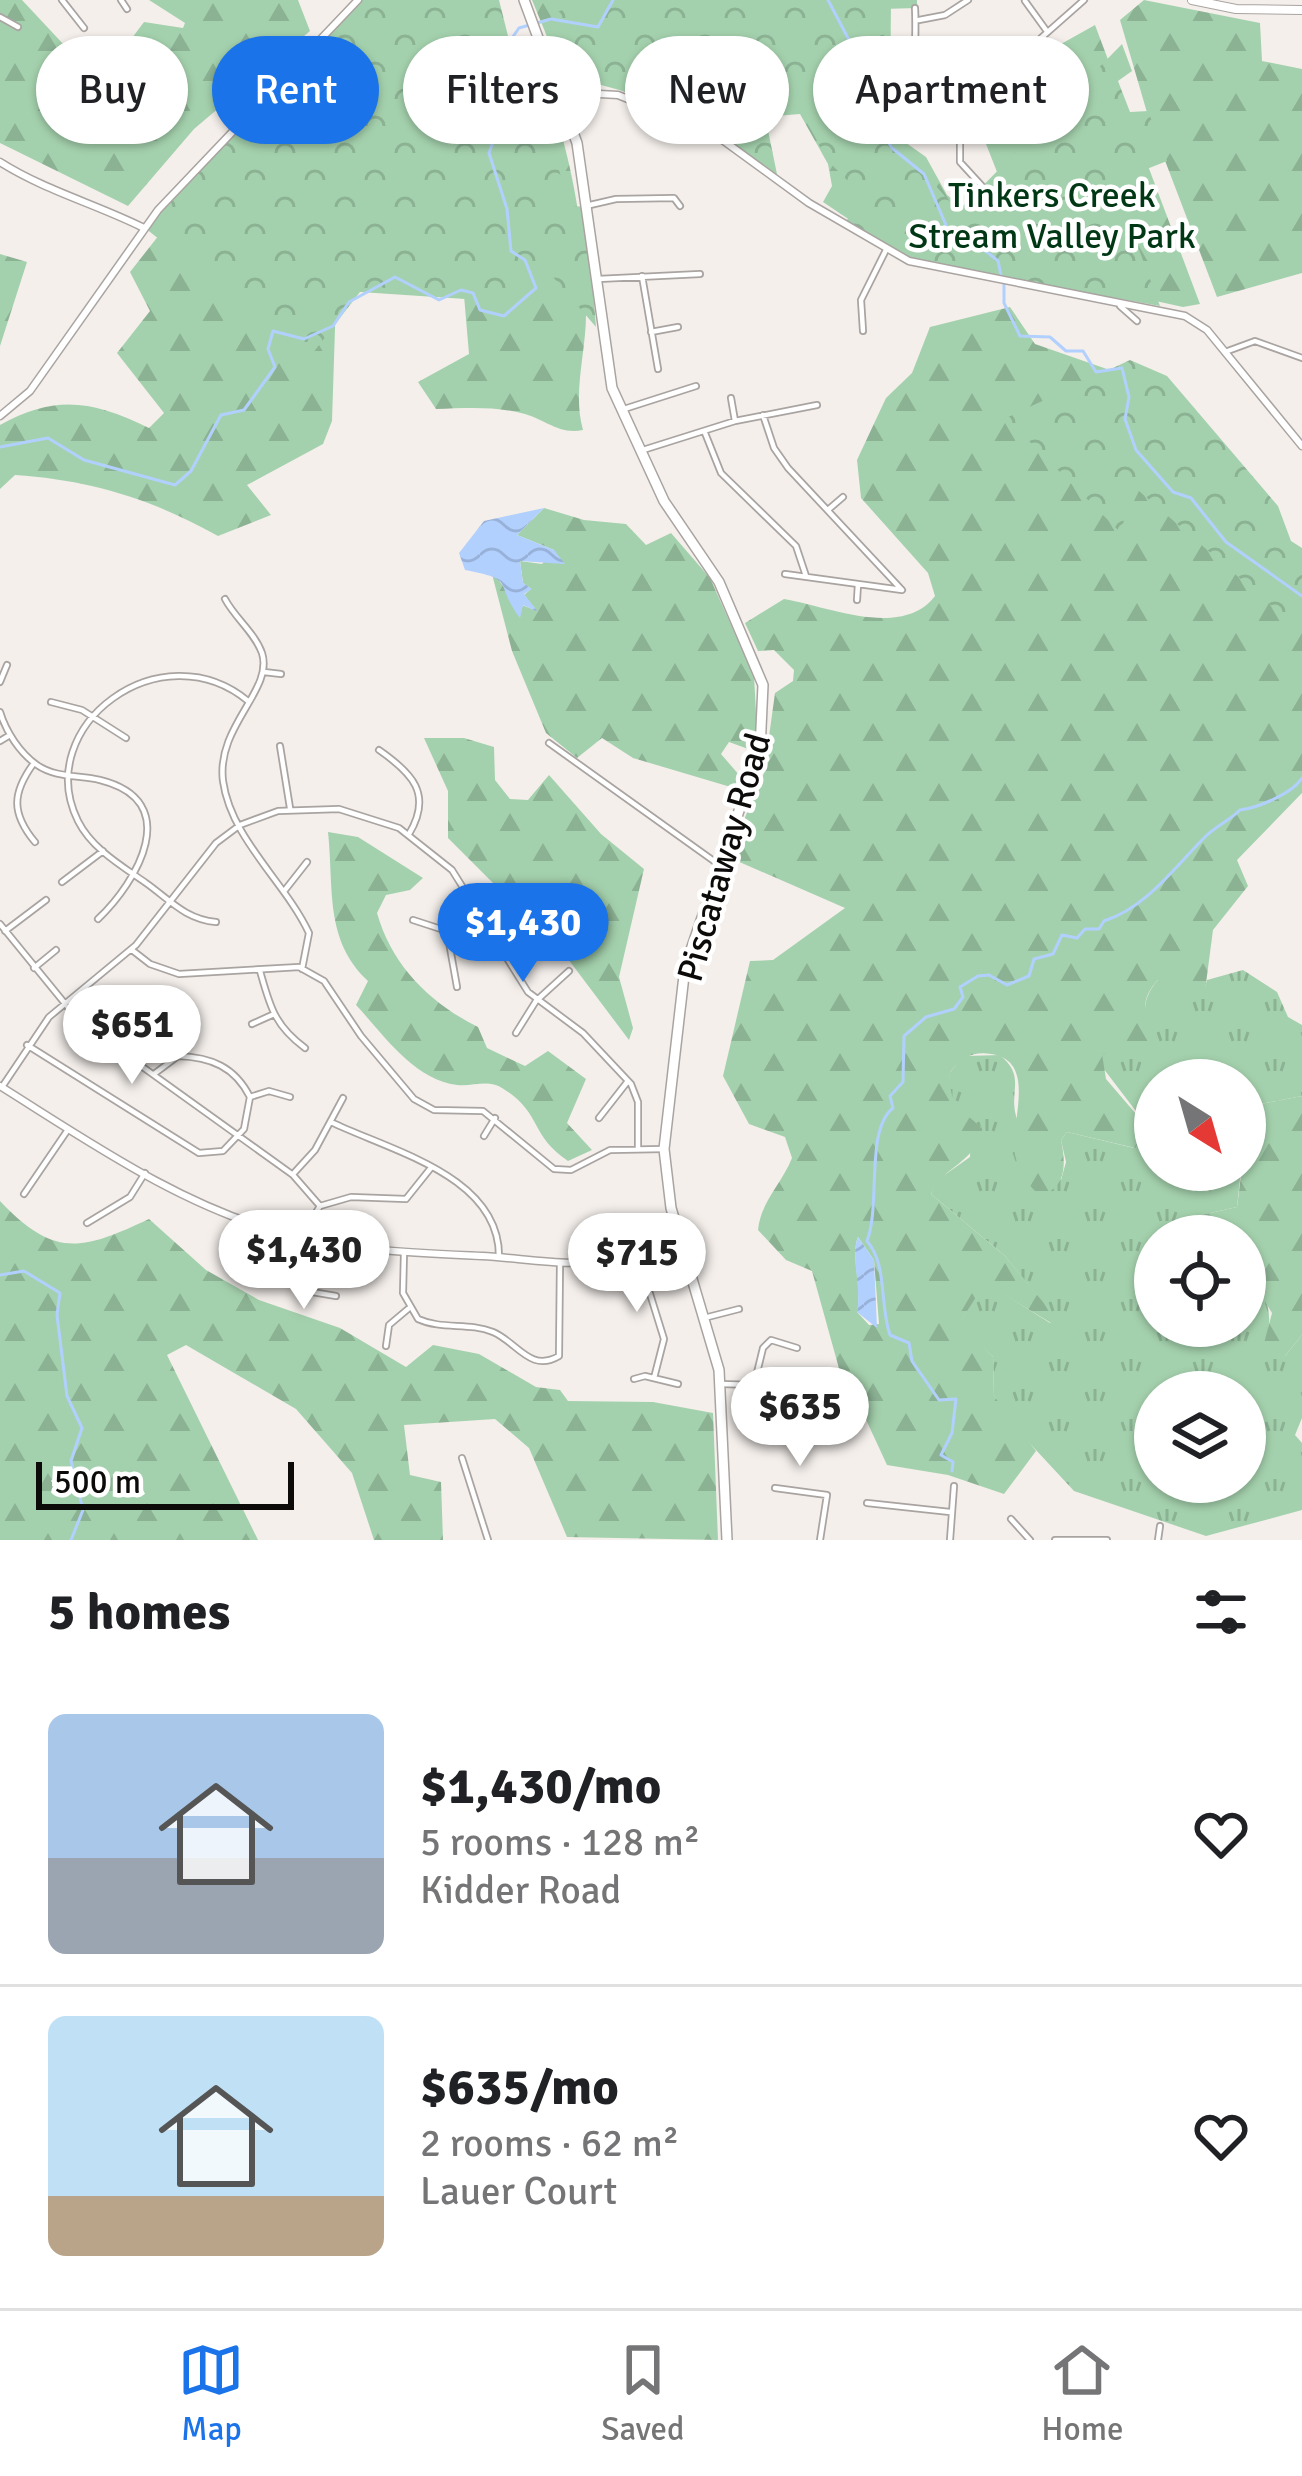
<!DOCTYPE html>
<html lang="en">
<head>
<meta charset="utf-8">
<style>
  :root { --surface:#fff; --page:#f6f6f6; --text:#202124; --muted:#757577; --line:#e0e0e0; --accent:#1a73e8 }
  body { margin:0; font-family:Signika,sans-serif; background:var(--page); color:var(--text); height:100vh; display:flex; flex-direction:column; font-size:45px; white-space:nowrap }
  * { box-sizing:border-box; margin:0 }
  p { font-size:39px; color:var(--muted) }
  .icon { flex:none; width:66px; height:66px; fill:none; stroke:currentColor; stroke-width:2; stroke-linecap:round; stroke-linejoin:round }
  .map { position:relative; height:1540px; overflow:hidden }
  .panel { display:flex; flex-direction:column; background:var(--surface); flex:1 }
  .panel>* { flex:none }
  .top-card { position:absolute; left:36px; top:36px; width:1230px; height:108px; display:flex; gap:24px }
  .needle { width:78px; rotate:143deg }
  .buttons { position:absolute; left:1134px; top:1059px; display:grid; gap:24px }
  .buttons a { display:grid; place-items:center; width:132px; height:132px; border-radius:50%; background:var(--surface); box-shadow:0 3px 9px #0004; font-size:60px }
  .scale { position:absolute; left:36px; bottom:30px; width:258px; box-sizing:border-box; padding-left:12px; border:6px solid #0d0b0a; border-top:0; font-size:33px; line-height:42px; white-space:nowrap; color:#0d0b0a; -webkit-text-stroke:9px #fff; paint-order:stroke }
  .price { position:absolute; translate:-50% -102px; padding:0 27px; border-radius:42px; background:#fff; color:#222; font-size:39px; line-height:78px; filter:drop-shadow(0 3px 6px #0008) }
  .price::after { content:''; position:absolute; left:50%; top:72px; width:36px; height:27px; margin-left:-18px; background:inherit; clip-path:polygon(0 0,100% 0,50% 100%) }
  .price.on { background:var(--accent); color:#fff }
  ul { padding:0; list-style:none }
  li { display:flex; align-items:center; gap:36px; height:300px; padding:0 48px }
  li+li { border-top:3px solid var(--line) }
  li span { display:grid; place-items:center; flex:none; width:336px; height:240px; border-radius:18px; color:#555 }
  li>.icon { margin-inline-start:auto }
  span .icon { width:144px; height:144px; fill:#fffc; stroke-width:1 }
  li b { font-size:51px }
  h2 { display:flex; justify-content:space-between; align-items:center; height:144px; padding:0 48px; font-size:51px }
  .pill { padding:0 42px; border-radius:54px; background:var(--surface); box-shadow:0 3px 9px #0004; font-size:42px; line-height:108px }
  .pill.on { background:var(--accent); color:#fff }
  .tab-bar { display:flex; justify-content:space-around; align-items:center; height:168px; border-top:3px solid var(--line); background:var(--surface); font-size:33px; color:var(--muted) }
  .tab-bar a { display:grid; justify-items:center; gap:6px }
  .tab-bar .on { color:var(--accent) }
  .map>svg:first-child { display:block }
  .grass { fill:url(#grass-tufts); fill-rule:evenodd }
  .forest { fill:url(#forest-firs); fill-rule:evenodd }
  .park { fill:url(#park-crowns) }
  .water { fill:url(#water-waves) }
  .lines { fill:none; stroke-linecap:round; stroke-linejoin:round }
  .stream { stroke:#b2d0fe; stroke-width:3 }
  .minor-casing { stroke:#a9a4a1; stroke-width:8 }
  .tertiary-casing { stroke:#a9a4a1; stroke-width:9 }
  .secondary-casing { stroke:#a9a4a1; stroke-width:10 }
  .primary-casing { stroke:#a9a4a1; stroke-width:12 }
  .minor { stroke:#fff; stroke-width:4.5 }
  .tertiary { stroke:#fff; stroke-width:6 }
  .secondary { stroke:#fff; stroke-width:8 }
  .primary { stroke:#fff; stroke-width:9 }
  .labels { text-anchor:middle; stroke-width:9; stroke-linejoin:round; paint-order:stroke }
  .park-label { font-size:36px; fill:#003715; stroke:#fff }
  .street-label { font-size:36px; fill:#0d0b0a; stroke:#fff }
</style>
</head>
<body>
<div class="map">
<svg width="1302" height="1540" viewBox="0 0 1302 1540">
  <defs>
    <pattern id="grass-tufts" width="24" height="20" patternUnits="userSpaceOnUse" patternTransform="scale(3)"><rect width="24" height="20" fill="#a4d1ad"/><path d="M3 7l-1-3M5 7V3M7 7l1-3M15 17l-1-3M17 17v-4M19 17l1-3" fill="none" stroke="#8cb294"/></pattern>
    <pattern id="forest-firs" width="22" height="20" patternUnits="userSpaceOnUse" patternTransform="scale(3)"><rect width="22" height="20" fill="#a4d1ad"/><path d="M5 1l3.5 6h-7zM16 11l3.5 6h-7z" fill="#8cb294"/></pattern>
    <pattern id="park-crowns" width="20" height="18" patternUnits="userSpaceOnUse" patternTransform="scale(3)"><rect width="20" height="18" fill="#a4d1ad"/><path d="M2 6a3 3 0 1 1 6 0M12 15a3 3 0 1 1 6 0" fill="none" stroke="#8cb294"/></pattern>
    <pattern id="water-waves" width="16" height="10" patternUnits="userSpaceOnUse" patternTransform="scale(3)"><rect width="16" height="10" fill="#b2d0fe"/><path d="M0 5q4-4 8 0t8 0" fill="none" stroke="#98b1d8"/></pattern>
  </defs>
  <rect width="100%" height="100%" fill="#f4efeb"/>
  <path class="grass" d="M1243 970 1277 992 1288 1017 1302 1025V1096L1250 1106 1245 1119V1080H1155V1170H1241L1237 1207 1188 1218 1184 1236H1155V1326H1245V1269C1262 1289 1273 1305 1268 1331L1285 1356 1302 1335V1418L1295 1435 1302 1443V1510L1206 1536 1074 1491 1008 1420 994 1396 993 1357 958 1325 985 1282 1050 1323 1056 1319 1005 1256 931 1194 936 1181 970 1157 971 1119C949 1108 949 1094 950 1072L964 1056 1000 1055C1026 1077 1009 1090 1016 1116 1022 1137 1048 1162 1061 1180L1066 1162 1061 1140 1067 1132 1134 1148 1148 1127 1100 1064 1102 1053 1152 1054C1146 1026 1137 1002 1158 980L1204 991 1207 980ZM1155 1392H1245V1482H1155Z"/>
  <path class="forest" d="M0 0H22L80 62 118 37 132 38 144 22 183 28 185 23 149 0H298L310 31 194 129 128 206 0 143Z
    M532 0H891L890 115 902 140 926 157 947 195 963 207 999 177 986 144C1034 101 1050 117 1061 44L1095 25 1200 304 1183 307 881 241 823 202 832 186 828 164 800 114 776 116 760 128 601 85 566 83Z
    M1144 0 1260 23 1262 61 1302 69V273L1217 297 1148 116 1120 20Z
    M534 54C568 137 585 220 586 310 587 350 572 392 583 430 558 435 546 419 521 413 493 406 465 408 436 409L418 382 469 354 463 284 392 268 336 298 332 421 323 444 247 485 271 515 218 536C152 499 90 480 15 475L0 489V425C56 394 93 401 149 428L164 413 117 353 150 311 130 272 163 230 519 69Z
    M0 254 27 262 0 346Z
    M1010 307 1035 344 1127 376 1302 603V793L1237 860 1248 886 1213 930 1205 991 1188 998 1158 980C1135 1004 1147 1023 1163 1048L1152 1054H1102L1106 1079 1148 1128 1135 1148 1067 1132 1061 1140C1066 1163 1067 1190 1039 1195 1027 1184 1019 1172 1015 1155 1009 1125 1039 1061 991 1054 972 1051 962 1058 950 1072 949 1105 958 1107 981 1127 979 1162 942 1166 931 1194L1005 1256 1057 1319 1051 1323 985 1283 959 1324 993 1357 994 1396 1036 1451 1004 1494 948 1475 887 1465 862 1411 848 1401 812 1271 786 1260 758 1230C761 1201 781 1185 792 1158L785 1137 749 1124 723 1076 750 961 773 960 845 908 728 857 764 773 775 693 793 681 794 670 774 650 758 651 745 623 784 599C830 607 902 639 935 596L928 573 861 498 857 460 886 398 912 373 930 327ZM858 1237 874 1260 879 1324 869 1325 857 1312C863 1287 850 1257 858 1237Z
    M544 508 584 520 626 524 646 545 671 533 710 578 754 676 757 731 751 750 729 742 721 754 740 776 734 788 633 758 602 738 577 758 546 733 512 651 493 578V572L521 611 522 605 537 611 524 595 531 589 523 583 520 561 542 564 554 550 517 535Z
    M424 738H464L494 747 495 780 510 799 528 800 549 775 601 834 644 869 619 977 633 1028 629 1040 565 955 448 838V791Z
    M328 832 358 837 423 878 410 890 386 895 377 913C392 966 430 1003 478 1027L487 1048 525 1066 548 1051 586 1079 567 1123 592 1150 568 1161C529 1135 542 1112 502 1088 488 1079 472 1087 457 1085 413 1079 384 1035 356 1005L368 981C324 940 334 888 328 832Z
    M1302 1096V1335L1285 1356 1263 1347 1272 1313 1245 1269V1236H1184L1188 1218 1237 1207 1250 1106Z
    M0 1201C54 1258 81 1251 149 1219L206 1270 259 1300 340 1328 406 1367 433 1345 479 1354 536 1387 560 1390 568 1401 653 1402 713 1413 718 1540 567 1537 529 1448 495 1419 404 1425 410 1475 441 1482 443 1540H374L352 1473 296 1409 186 1345 167 1355 258 1540H0Z"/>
  <path class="park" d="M359 0H499L509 40 540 106 570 207 586 206 596 327 547 270 524 303 360 292 309 358 145 228Z
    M591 0H917V8L883 9 887 121 903 149 958 211 1122 44 1132 71 1118 81 1130 112 1148 111 1167 161 1114 182 1160 306 913 262 845 223 863 196 825 158 799 102 764 111 778 179 710 130 598 80 577 79 570 72 554 13Z
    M1130 360 1167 376 1278 506 1291 541 1302 548V614L1295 626 1139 491 1119 531 1006 418Z"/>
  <path class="water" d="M544 508 517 535 554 550 565 564 520 561 523 583 532 589 524 594 538 612 523 605 520 618C493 582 518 580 465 570L459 553 484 521Z
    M858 1237 874 1260 877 1328 857 1312C862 1287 850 1256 858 1237Z"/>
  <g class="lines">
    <path class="stream" d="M828 0 869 78 873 117 892 148 924 174 949 232 987 252 998 261 1001 275
      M1004 284V303L1020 336 1050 337 1066 351H1083L1096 372 1122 368 1129 397 1125 419 1136 450 1173 492 1191 498 1226 542 1302 596
      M0 447 48 438 84 460 175 485 191 471 221 415 244 410 275 367 268 349 273 331 304 339 333 326 349 302 395 277 439 300 461 290 473 293 480 310 504 316 536 288 525 260 511 251 507 209 489 153 499 125 508 44 519 28 551 19 598 27 613 0
      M0 1275 24 1271 60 1293 57 1315 67 1396 82 1428 71 1461 83 1510 71 1540
      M952 1471 953 1462 941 1455 952 1433 956 1399 939 1400 912 1361 909 1343 890 1335C879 1303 888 1266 867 1241 881 1205 865 1130 893 1108L890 1096 903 1082 904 1036 926 1017 954 1009 963 997 960 987 978 976 989 975 1007 985 1029 976 1034 959 1053 954 1062 935 1077 938 1085 929H1099L1104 921C1146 908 1175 867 1204 838 1215 826 1229 821 1240 810 1258 808 1293 793 1302 778"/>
    <defs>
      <path id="minor" d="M62 0 84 28
        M121 0 127 9
        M1025 1 1046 30
        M915 8C918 60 902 115 960 137
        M0 17 18 27
        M919 20 945 15 968 0
        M918 72 953 68 985 51
        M982 186 960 162V137L974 122 1033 88 1041 38 1084 0
        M590 205 616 199 674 198 680 206
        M642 276 658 369
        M598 279 700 274
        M1120 306 1137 321
        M863 331 861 300 886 250
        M651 332 678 327
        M1225 352 1255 341 1302 358
        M731 398 735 421
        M621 410 696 386
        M763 415 774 448 788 468 902 590 785 574
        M705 433 721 473 796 546 806 576
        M643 450 735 421 817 405
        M829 509 843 497
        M225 599C235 618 255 633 262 653 274 690 216 726 223 781 231 839 286 883 309 933L302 969
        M857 600 858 584
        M264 672 281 674
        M0 682 7 665
        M51 702 82 710 126 738
        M0 712C6 732 20 753 37 765 56 778 79 775 100 780 185 801 137 882 98 919
        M0 741 10 735
        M549 743 718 864
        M280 746 290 808
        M379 750C412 773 433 794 409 834
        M34 763C12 793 11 813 35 842
        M62 882 103 851
        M285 890 307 862
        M413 920 447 931 484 919
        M216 922C185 919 170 900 146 883 122 866 92 849 78 821 31 726 161 629 248 701
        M0 924 80 1022 293 1175 320 1206
        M5 931 46 900
        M447 931 457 987
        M132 950 150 964 179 974 299 967 324 981 361 1036 414 1099 434 1110 483 1111 554 1169 571 1170 610 1150 664 1149
        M34 968 56 950
        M260 971C270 1006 274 1025 305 1048
        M252 1024 272 1015
        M516 1033 536 1001 569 971
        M27 1045 199 1153 223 1151 244 1129 250 1097C235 1067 211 1057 178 1056L154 1074
        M114 1046 131 1022
        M2 1087 49 1017 136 945 216 843 240 825 278 811 339 809 399 828 452 870 528 992 583 1033 631 1084 638 1102V1149
        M250 1097 269 1091 290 1097
        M599 1118 628 1081
        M331 1122C391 1151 500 1176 499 1257
        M484 1136 495 1118
        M294 1173 315 1150 343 1098
        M24 1194 67 1131
        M87 1223 130 1197 145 1173
        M404 1252 403 1293 418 1319C442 1330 469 1322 493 1332 517 1342 530 1373 559 1356L560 1263
        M637 1252 664 1339 654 1378
        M238 1272 250 1278 291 1276 305 1230 320 1206 351 1197 406 1199 430 1169
        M291 1276 306 1291 336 1296
        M704 1318 739 1309
        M386 1346 389 1325 408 1309
        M634 1379 645 1376 678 1384
        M721 1384 754 1385 763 1348 771 1340 797 1348
        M462 1458 488 1540
        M775 1488 827 1495 820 1540
        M867 1503 950 1512
        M1011 1519 1030 1540
        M950 1540 954 1486
        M1055 1540H1107
        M1158 1540 1160 1526"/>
      <path id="tertiary" d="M562 92 618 95 713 133 809 203 909 261 1185 316 1207 330 1302 446
        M0 162C46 191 96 204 144 228
        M0 416 30 391 158 210 358 0
        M0 1086C88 1141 181 1206 283 1233 348 1251 414 1253 482 1256 526 1258 575 1269 618 1258 639 1253 658 1242 677 1234"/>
      <path id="secondary" d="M1192 0 1236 9 1302 10"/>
      <path id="primary" d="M524 0 577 143 612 388 664 501 719 582 763 685 760 750 685 967 664 1149 671 1208 719 1370 727 1540"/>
    </defs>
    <use href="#minor" class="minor-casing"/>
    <use href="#tertiary" class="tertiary-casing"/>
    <use href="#secondary" class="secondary-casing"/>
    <use href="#primary" class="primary-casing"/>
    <use href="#minor" class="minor"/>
    <use href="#tertiary" class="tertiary"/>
    <use href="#secondary" class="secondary"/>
    <use href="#primary" class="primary"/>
  </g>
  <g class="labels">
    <g class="park-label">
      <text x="1052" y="207">Tinkers Creek<tspan x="1052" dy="41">Stream Valley Park</tspan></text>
    </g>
    <g class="street-label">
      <text transform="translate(723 857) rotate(-74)" y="13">Piscataway Road</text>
    </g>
  </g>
</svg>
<div class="buttons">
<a><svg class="needle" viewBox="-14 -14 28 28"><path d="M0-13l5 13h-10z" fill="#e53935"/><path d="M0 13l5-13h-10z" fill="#757577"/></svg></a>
<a><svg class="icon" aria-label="locate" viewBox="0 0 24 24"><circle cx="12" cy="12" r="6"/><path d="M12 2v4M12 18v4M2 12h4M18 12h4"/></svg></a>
<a><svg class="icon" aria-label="layers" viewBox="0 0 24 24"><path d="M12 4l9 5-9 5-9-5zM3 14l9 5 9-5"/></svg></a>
</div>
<div class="scale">500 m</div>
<b class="price on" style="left:523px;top:985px">$1,430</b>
<b class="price" style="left:132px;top:1087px">$651</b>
<b class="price" style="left:304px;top:1312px">$1,430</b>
<b class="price" style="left:637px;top:1315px">$715</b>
<b class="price" style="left:800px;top:1469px">$635</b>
<div class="top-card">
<a class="pill">Buy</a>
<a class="pill on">Rent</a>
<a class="pill">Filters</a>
<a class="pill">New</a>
<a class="pill">Apartment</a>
</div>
</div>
<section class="panel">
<h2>5 homes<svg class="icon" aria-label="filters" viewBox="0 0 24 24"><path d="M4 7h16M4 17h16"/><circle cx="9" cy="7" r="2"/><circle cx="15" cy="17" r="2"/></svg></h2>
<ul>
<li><span style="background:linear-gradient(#a9c7e8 60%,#9aa5b1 0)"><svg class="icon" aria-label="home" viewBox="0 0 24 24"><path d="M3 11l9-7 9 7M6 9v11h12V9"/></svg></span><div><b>$1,430/mo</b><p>5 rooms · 128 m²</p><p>Kidder Road</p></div><svg class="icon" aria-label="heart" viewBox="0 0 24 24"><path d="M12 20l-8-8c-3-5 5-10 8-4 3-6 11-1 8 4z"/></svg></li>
<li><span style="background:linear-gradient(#bfe0f5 75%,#b9a48a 0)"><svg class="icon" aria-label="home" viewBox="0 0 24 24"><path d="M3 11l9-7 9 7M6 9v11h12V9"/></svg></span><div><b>$635/mo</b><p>2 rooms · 62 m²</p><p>Lauer Court</p></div><svg class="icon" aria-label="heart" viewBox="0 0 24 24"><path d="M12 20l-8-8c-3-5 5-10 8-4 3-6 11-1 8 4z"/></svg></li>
</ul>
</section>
<nav class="tab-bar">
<a class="on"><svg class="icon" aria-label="map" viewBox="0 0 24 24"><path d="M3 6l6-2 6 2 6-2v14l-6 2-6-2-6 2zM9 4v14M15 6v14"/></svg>Map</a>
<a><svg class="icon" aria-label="saved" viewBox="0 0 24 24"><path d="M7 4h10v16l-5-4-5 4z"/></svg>Saved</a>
<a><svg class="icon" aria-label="home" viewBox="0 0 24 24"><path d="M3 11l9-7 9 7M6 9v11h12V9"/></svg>Home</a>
</nav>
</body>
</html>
